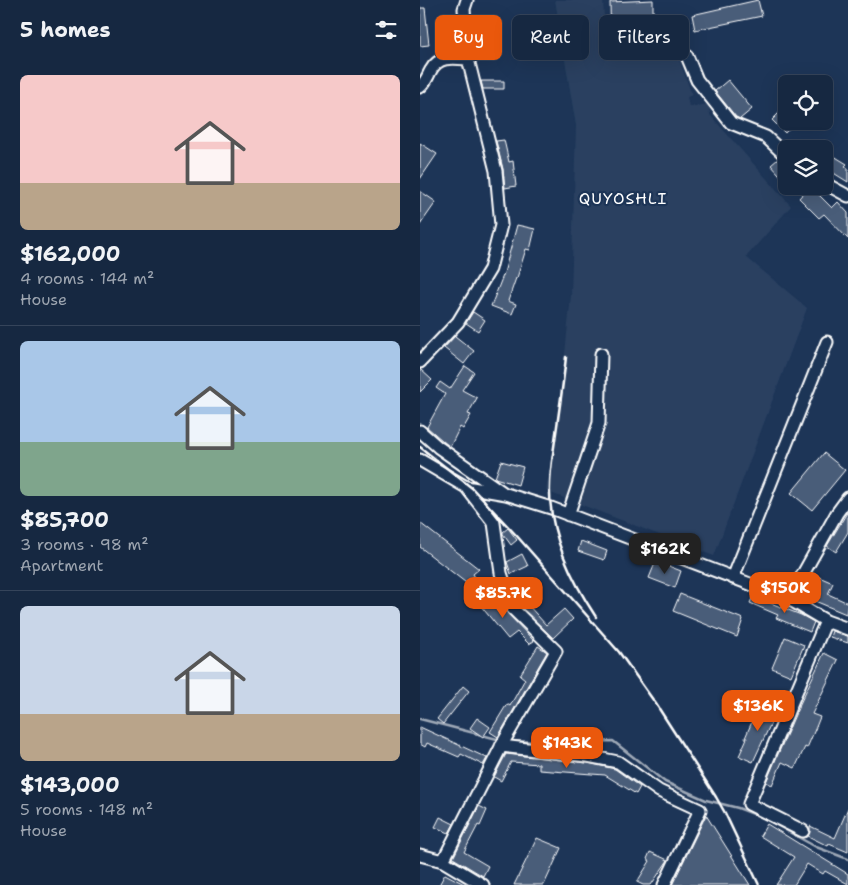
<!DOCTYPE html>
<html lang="en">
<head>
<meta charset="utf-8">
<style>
  :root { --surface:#162841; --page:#1f3048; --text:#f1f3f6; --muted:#9ea6b1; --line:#35445a; --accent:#ea580c }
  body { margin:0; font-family:"Shantell Sans",sans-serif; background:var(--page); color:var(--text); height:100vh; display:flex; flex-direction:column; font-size:19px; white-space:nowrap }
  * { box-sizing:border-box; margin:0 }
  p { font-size:16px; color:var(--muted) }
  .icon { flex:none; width:28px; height:28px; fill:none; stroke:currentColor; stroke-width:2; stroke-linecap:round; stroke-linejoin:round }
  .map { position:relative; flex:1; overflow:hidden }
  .drawer { display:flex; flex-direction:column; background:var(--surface); width:420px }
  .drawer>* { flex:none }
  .banner { position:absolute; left:15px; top:15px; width:338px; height:45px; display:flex; gap:10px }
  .fabs { position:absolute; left:358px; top:75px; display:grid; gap:10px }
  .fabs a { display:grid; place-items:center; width:55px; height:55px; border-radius:8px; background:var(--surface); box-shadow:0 5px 20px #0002,0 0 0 1px var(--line); font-size:25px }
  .price { position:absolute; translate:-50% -42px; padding:0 11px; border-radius:10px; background:var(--accent); color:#fff; font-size:16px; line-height:32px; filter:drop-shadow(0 1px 2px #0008) }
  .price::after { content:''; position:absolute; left:50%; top:30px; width:15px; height:11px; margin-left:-8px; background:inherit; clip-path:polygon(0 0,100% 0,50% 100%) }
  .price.selected { background:#222; color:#fff }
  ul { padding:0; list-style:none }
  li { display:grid; align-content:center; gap:10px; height:265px; padding:0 20px }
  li+li { border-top:1px solid var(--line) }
  li span { display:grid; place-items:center; height:155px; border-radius:8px; color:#555 }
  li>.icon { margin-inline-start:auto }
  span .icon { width:90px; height:90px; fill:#fffc; stroke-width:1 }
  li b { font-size:21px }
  h2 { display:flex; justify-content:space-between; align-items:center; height:60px; padding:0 20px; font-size:21px }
  .pill { padding:0 18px; border-radius:8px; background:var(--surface); box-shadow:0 5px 20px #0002,0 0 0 1px var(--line); font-size:18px; line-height:45px }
  .pill.selected { background:var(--accent); color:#fff }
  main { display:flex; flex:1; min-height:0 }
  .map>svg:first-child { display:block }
  .built { fill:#2a4161 }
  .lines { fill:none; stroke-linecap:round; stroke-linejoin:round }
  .stream { stroke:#a0aab8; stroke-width:2.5 }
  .building { fill:#4a5d79; stroke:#fff }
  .minor-casing { stroke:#fff; stroke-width:15 }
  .minor { stroke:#1d3557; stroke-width:11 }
  .rail { stroke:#fff; stroke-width:2.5 }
  .labels { text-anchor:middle; stroke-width:4.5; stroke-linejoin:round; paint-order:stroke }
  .quarter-label { font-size:16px; letter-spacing:1px; fill:#fff; stroke:#1d3557 }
</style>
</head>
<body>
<main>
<section class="drawer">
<h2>5 homes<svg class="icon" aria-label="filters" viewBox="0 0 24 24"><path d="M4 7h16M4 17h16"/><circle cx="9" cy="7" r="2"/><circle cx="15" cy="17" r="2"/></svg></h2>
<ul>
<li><span style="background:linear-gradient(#f6c9c9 70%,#b9a48a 0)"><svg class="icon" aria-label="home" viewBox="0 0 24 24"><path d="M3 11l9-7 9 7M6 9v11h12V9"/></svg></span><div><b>$162,000</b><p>4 rooms · 144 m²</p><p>House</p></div></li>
<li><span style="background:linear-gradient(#a9c7e8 65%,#7fa58c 0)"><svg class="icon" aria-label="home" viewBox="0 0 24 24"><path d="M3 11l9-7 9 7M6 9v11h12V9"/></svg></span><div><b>$85,700</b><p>3 rooms · 98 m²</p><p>Apartment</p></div></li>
<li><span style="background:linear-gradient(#c9d6e8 70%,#b9a48a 0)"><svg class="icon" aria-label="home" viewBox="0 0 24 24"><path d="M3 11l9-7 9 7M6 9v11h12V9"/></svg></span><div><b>$143,000</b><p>5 rooms · 148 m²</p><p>House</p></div></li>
</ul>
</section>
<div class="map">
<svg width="428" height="885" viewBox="0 0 428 885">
  <rect width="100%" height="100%" fill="#1d3557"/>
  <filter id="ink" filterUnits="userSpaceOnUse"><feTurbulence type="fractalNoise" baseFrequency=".02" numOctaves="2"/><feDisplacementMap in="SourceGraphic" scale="10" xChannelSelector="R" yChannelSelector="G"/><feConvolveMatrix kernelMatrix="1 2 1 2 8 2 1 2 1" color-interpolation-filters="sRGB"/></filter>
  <g filter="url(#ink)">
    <path class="built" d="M135 0H183L186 54H257L272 95 267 97 269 107 289 104 290 115 371 206 326 257 387 308 294 556 126 491 140 402 151 296 156 126Z"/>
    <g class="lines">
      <path class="stream" d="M0 719 81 740
        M89 741 153 743 193 741 245 782 286 800 318 808 344 818 396 847 428 859"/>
    </g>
    <path class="building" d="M233 0V16H240L241 32H249L250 50 191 52 190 2Z
      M338 0 342 16 275 30 272 15Z
      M0 8H5L9 45 0 46Z
      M67 40 71 58 56 61 54 43Z
      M308 80 332 109 320 119 316 117 295 91Z
      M61 81H84V89H63Z
      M366 106V121H376L365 133 352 120Z
      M84 140 89 162 93 161 96 186 85 188 83 169 76 141Z
      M0 143 17 154 0 179Z
      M404 152 408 155 409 153 427 164 425 166 428 168V182L404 167Z
      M358 159 366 164V182L351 165Z
      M390 186 412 208 418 202 428 213V239L404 214 399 218 379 198Z
      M0 191 16 202 0 225Z
      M97 225 115 229 110 250 106 249 97 278H96L88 301 96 304 92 314 71 306 84 273Z
      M53 312 65 320 58 331 46 323Z
      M35 336 54 351 44 364 24 348Z
      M45 366 54 372 42 390 57 398 48 414 51 415 43 429 40 427 30 447 7 427 25 394 16 388 20 382 30 389Z
      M0 369 12 380 0 392Z
      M404 453 425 470 392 510 371 493Z
      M81 461 103 467 98 485 75 478Z
      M428 511V532L416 552 407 546Z
      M0 523 59 569 53 574 56 579 50 586 0 547Z
      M88 528 97 540 91 545 83 534V532Z
      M161 541 187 551 184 560 158 551Z
      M102 554 108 566 91 574 87 562Z
      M236 561 261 571 255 588 229 578Z
      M392 574 413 583 408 594 428 603 426 614 383 596Z
      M103 584 114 602 108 605 126 625 144 609 153 619 133 638 102 608 98 601 94 589Z
      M73 594 84 607 88 614 114 641 109 644 97 632 88 639 60 605Z
      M260 594 323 619 317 637 253 611Z
      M333 596 381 615 394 622 390 632 356 618 358 615 330 603Z
      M412 631 428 636V643L410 637Z
      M365 637 384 645 371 676 352 668Z
      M118 646 127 652 78 737 70 732 87 704 90 706 105 679 100 675Z
      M404 653 418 660 392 714 400 717 396 727 387 748 385 747 375 768 362 762 352 785 346 782 378 708Z
      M43 686 49 691 23 724 17 719Z
      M340 703 357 710 333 762 319 756 327 738H325Z
      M57 718 70 727 63 737 50 728Z
      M0 727 67 758 63 765 41 754 39 757 7 743 5 747 0 744Z
      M86 754 167 763 195 769 220 787 216 794 185 775 119 770V764L91 762 81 781 74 777Z
      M59 806 67 810 60 826 58 825 44 852 68 866 63 876 33 858Z
      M428 808V852L409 844 408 846 388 836 390 831V826L415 838Z
      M286 815 330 885H252Z
      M20 817 34 824 29 833 15 827Z
      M347 824 428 874V884L405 871 403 874 387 864 374 885H356L374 857 340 836Z
      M117 838 141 848 124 885H94Z
      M230 852 248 860 231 885H223L217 882 230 861 227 859Z
      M25 874 46 885H19Z"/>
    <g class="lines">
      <defs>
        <path id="minor" d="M267 56 277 80 311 123 346 137 366 156
          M0 87C6 82 7 77 11 70 19 55 34 58 48 59
          M404 183 428 196
          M0 362 38 322 70 269 81 225 76 171 48 59 44 9 47 0
          M0 431 18 447 82 492
          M0 460 46 487 74 523 81 573 93 609 136 651 84 741 23 861
          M46 487 86 494 131 508 369 599 406 621 428 629
          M148 515 179 423 181 354
          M313 578 407 342
          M369 599 417 513 428 498
          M81 746 168 756 198 762 239 791 280 810 244 885
          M383 831 329 804 406 621
          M0 855 23 861 63 885"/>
      </defs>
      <use href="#minor" class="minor-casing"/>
      <use href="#minor" class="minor"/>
      <path class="rail" d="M146 357C143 385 139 412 135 440 133 455 130 470 130 485 128 532 151 579 176 617
        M0 447 52 488 96 535 199 652 236 704 296 797 305 813 339 885"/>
    </g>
  </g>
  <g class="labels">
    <g class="quarter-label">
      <text x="203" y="204">QUYOSHLI</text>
    </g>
  </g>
</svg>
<div class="fabs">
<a><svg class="icon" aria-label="locate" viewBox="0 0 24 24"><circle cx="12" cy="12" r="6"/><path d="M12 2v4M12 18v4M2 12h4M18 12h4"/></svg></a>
<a><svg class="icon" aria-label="layers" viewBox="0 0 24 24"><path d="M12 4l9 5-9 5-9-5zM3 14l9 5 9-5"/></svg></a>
</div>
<b class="price selected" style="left:245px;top:575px">$162K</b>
<b class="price" style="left:365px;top:614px">$150K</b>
<b class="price" style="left:83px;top:619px">$85.7K</b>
<b class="price" style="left:338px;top:732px">$136K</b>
<b class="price" style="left:147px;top:769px">$143K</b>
<div class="banner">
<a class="pill selected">Buy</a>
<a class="pill">Rent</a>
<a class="pill">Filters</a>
</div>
</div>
</main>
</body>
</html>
